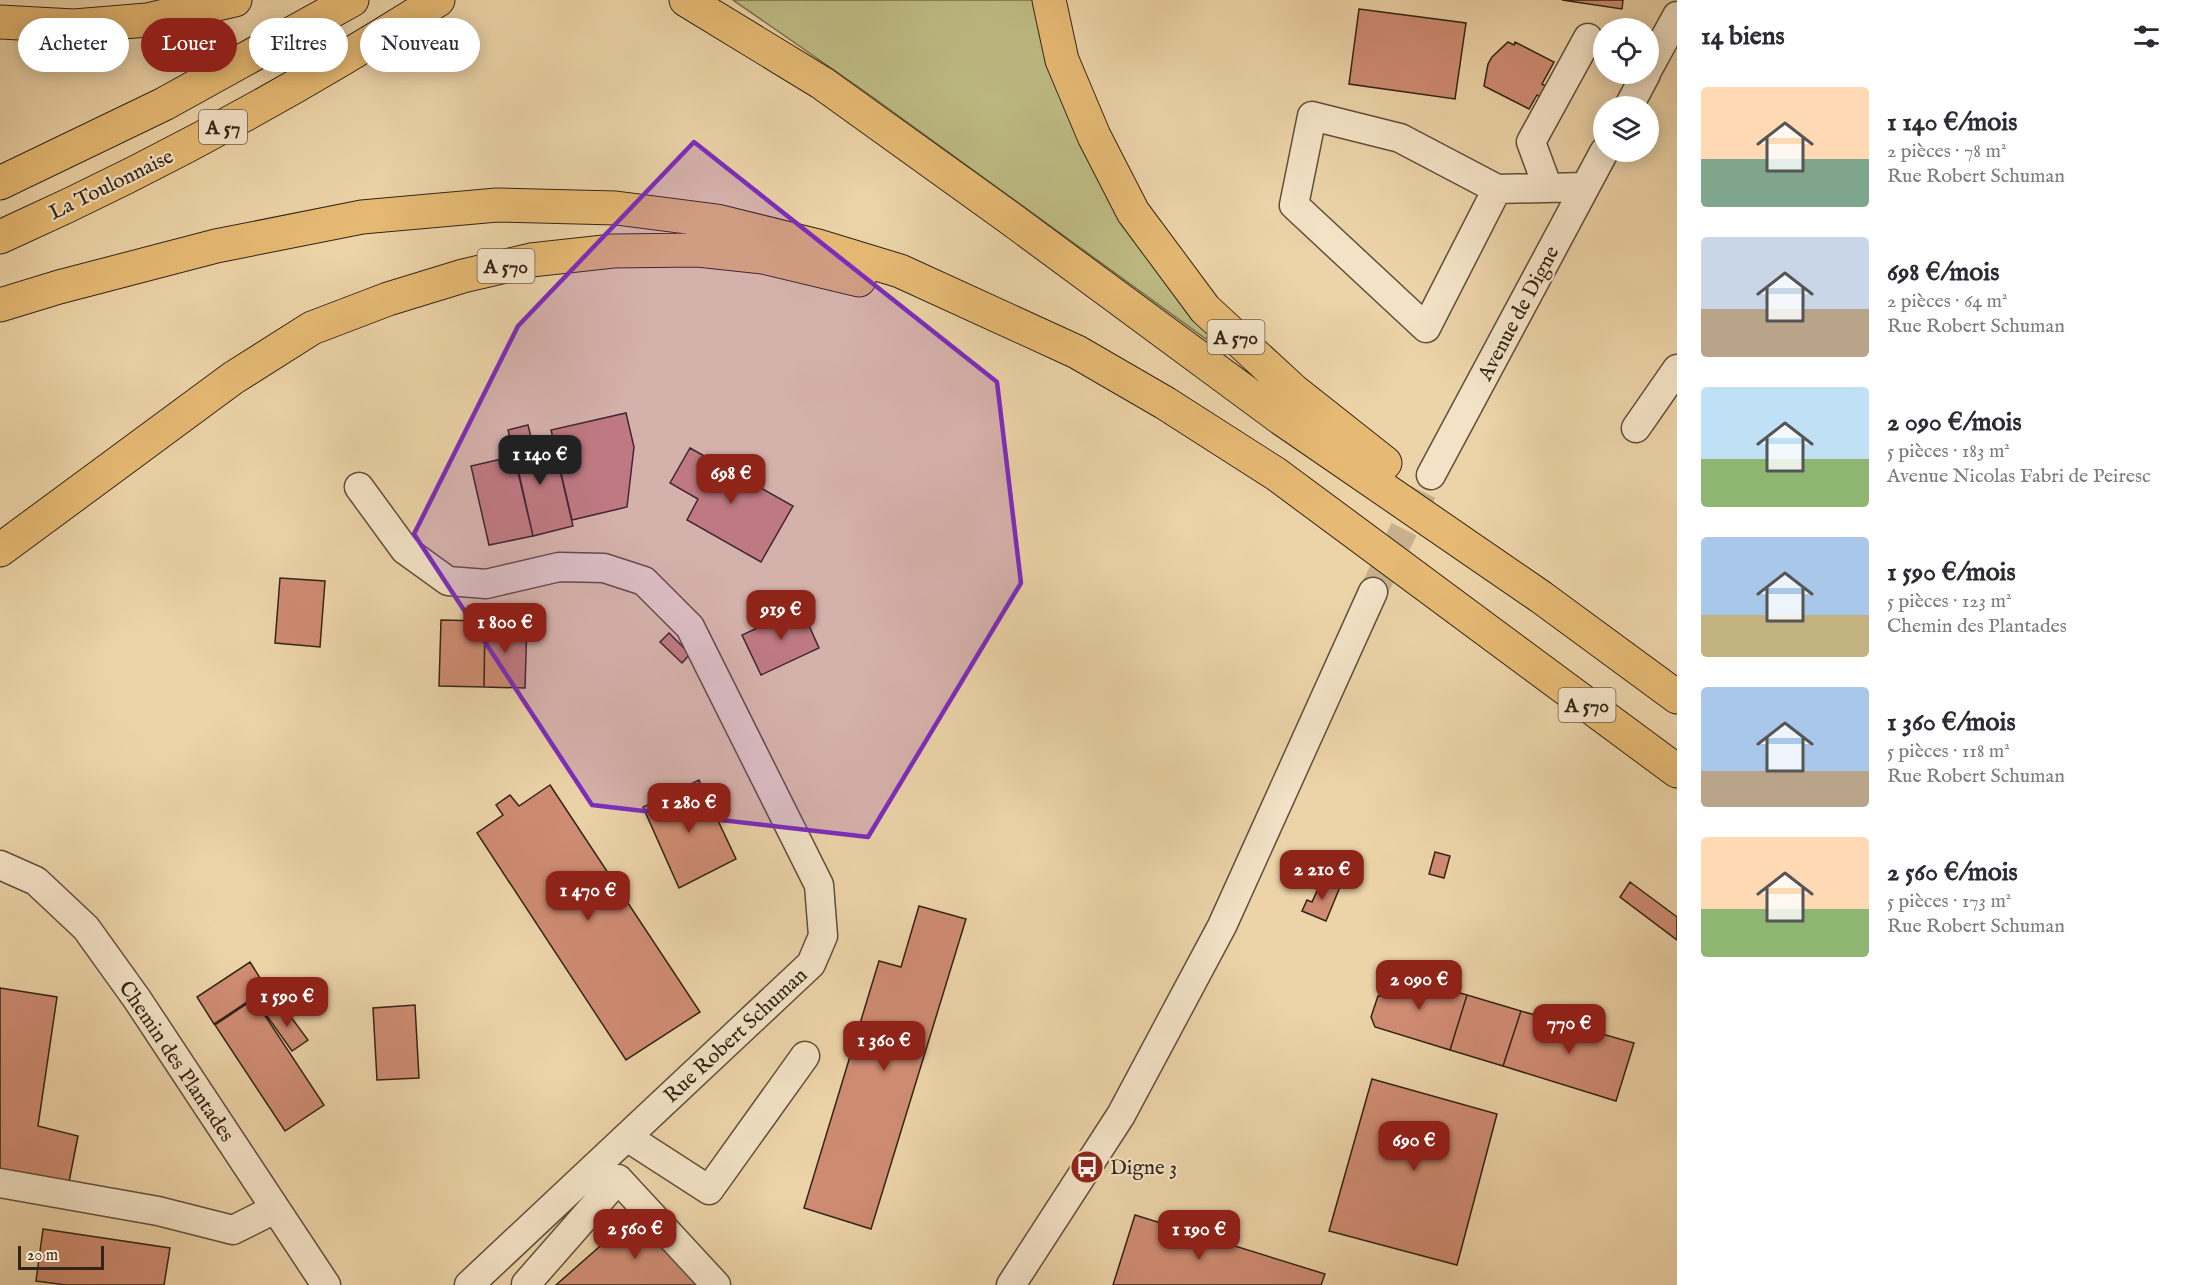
<!DOCTYPE html>
<html lang="fr">
<head>
<meta charset="utf-8">
<style>
  :root { --surface:#fff; --page:#f7f7f7; --text:#2b2b33; --muted:#7c7c81; --accent:#8f2418 }
  body { margin:0; font-family:"IM FELL English",serif; background:var(--page); color:var(--text); height:100vh; display:flex; flex-direction:column; font-size:22px; white-space:nowrap }
  * { box-sizing:border-box; margin:0 }
  p { font-size:20px; color:var(--muted) }
  .icon { flex:none; width:33px; height:33px; fill:none; stroke:currentColor; stroke-width:2; stroke-linecap:round; stroke-linejoin:round }
  .map { position:relative; flex:1; overflow:hidden }
  .drawer { display:flex; flex-direction:column; background:var(--surface); width:510px }
  .drawer>* { flex:none }
  .guide { position:absolute; left:18px; top:18px; width:570px; height:54px; display:flex; gap:12px }
  .fabs { position:absolute; left:1593px; top:18px; display:grid; gap:12px }
  .fabs a { display:grid; place-items:center; width:66px; height:66px; border-radius:50%; background:var(--surface); box-shadow:0 3px 15px #0003; font-size:30px }
  .scale { position:absolute; left:18px; bottom:15px; width:86px; box-sizing:border-box; padding-left:6px; border:3px solid #322515; border-top:0; font-size:16px; line-height:21px; white-space:nowrap; color:#322515; -webkit-text-stroke:4px #f3e2c6; paint-order:stroke }
  .price { position:absolute; translate:-50% -51px; padding:0 14px; border-radius:12px; background:var(--accent); color:#fff; font-size:20px; line-height:39px; filter:drop-shadow(0 2px 3px #0008) }
  .price::after { content:''; position:absolute; left:50%; top:36px; width:18px; height:14px; margin-left:-9px; background:inherit; clip-path:polygon(0 0,100% 0,50% 100%) }
  .price.selected { background:#222; color:#fff }
  ul { padding:0; list-style:none }
  li { display:flex; align-items:center; gap:18px; height:150px; padding:0 24px }
  li span { display:grid; place-items:center; flex:none; width:168px; height:120px; border-radius:6px; color:#555 }
  li>.icon { margin-inline-start:auto }
  span .icon { width:72px; height:72px; fill:#fffc; stroke-width:1 }
  li b { font-size:26px }
  h2 { display:flex; justify-content:space-between; align-items:center; height:72px; padding:0 24px; font-size:26px }
  .pill { padding:0 21px; border-radius:27px; background:var(--surface); box-shadow:0 3px 15px #0003; font-size:21px; line-height:54px }
  .pill.selected { background:var(--accent); color:#fff }
  main { display:flex; flex:1; min-height:0 }
  .map>svg:first-child { display:block }
  .green { fill:#bebb83; stroke:#78704c; stroke-width:1.5 }
  .building { fill:#cf8c73; stroke:#322515; stroke-width:1.5 }
  .lines { fill:none; stroke-linecap:round; stroke-linejoin:round }
  .minor-tunnel { stroke:#c7b08b; stroke-width:28; stroke-dasharray:28 14; stroke-linecap:butt }
  .minor-casing { stroke:#60503a; stroke-width:31 }
  .highway-casing { stroke:#322515; stroke-width:35 }
  .minor { stroke:#f3e2c6; stroke-width:28 }
  .highway { stroke:#e6ba74; stroke-width:33 }
  .marked { fill:#7b2cbf; fill-opacity:0.2; stroke:#7b2cbf; stroke-width:4.5; stroke-linejoin:round }
  .labels { text-anchor:middle; stroke-width:4.5; stroke-linejoin:round; paint-order:stroke }
  .shield { fill:#f3e2c6; stroke:#6c5e4a; stroke-width:1.5 }
  .shield-label { font-size:20px; font-weight:bold; fill:#322515 }
  .street-label { font-size:21px; fill:#322515; stroke:#f3e2c6 }
  .poi-label { font-size:21px; fill:#322515; stroke:#f3e2c6; text-anchor:start }
</style>
</head>
<body>
<main>
<div class="map">
<svg width="1677" height="1285" viewBox="0 0 1677 1285">
  <rect width="100%" height="100%" fill="#ecd3a8"/>
  <filter id="stains"><feTurbulence type="fractalNoise" baseFrequency=".00333" numOctaves="4"/><feColorMatrix values="0 0 0 0 .2 0 0 0 0 .09 0 0 0 0 .02 0 0 0 .5 -.17"/></filter>
  <radialGradient id="worn" r=".72"><stop offset=".6" stop-color="#630" stop-opacity="0"/><stop offset="1" stop-color="#630" stop-opacity=".3"/></radialGradient>
  <path class="green" d="M733 0H1033L1210 331 1206 339 867 93Z"/>
  <path class="building" d="M1562 0H1623L1622 9Z
    M1359 9 1466 23 1455 99 1349 84Z
    M1508 42 1514 45 1515 42 1554 62 1542 84 1549 88 1543 99 1537 95 1529 109 1484 86 1488 64 1492 57Z
    M626 413 634 447 627 507 572 520 551 430Z
    M528 425 538 466 558 462 573 526 533 536 508 430Z
    M690 448 793 506 761 562 687 520 698 499 670 483Z
    M515 456 533 536 489 545 471 466Z
    M280 578 325 581 320 647 275 643Z
    M801 608 819 648 761 675 742 635Z
    M441 620 485 621 484 687 439 686Z
    M485 621 527 622 525 688 484 687Z
    M669 633 690 654 682 663 660 642Z
    M699 780 736 859 679 888 643 807Z
    M550 785 700 1012 626 1060 477 833 503 815 496 805 510 795 519 806Z
    M1435 852 1450 856 1444 878 1429 874Z
    M1322 880 1340 887 1326 921 1302 911 1307 900 1312 902Z
    M1630 882 1677 917V940L1620 897Z
    M919 906 966 919 871 1229 804 1208 879 961 901 967Z
    M250 962 267 989 214 1024 197 997Z
    M1390 972 1467 995 1450 1050 1375 1027 1371 1017 1378 996H1383Z
    M0 988 57 997 38 1126 78 1136 68 1187 0 1173Z
    M1467 995 1521 1011 1503 1066 1450 1050Z
    M254 999 324 1105 285 1131 215 1025Z
    M282 1005 308 1040 292 1051 267 1016Z
    M415 1005 419 1078 377 1080 373 1008Z
    M1521 1011 1634 1043 1616 1101 1503 1066Z
    M1372 1079 1497 1114 1457 1265 1329 1231Z
    M641 1210 708 1285H556Z
    M1135 1215 1325 1274 1321 1285H1113Z
    M43 1229 170 1248 164 1285H66L36 1281Z"/>
  <g class="lines">
    <path class="minor-tunnel" d="M1373 592 1431 475"/>
    <defs>
      <path id="minor" d="M1648 69 1677 16
        M1629 106 1646 74
        M1548 188 1531 142 1588 38
        M1497 189 1426 328 1294 205 1312 116 1400 138 1497 189 1585 187
        M1636 428 1677 369
        M1431 475 1604 152
        M359 487 405 550 448 581 486 584 559 567 604 568 644 581 690 627 819 885 823 936 811 964 469 1285
        M0 865 36 881 86 928 137 999 326 1285
        M627 1137 709 1190 805 1056
        M0 1183 158 1211 233 1230 275 1209
        M527 1285 526 1284 618 1179 716 1285
        M1011 1285 1121 1115 1222 926 1373 592"/>
      <path id="highway" d="M686 0 822 83 1007 216 1282 419 1541 597 1677 697
        M1049 0 1062 60 1094 136 1133 212 1205 309 1294 391 1385 463
        M0 22 74 26 147 20 235 0
        M0 183 164 104 352 0
        M0 237C152 169 298 89 438 0
        M0 305 59 287 216 246 362 217 497 205 616 208 717 221 818 246 900 271 1077 352 1165 403 1276 474 1677 771
        M0 550 233 378 312 328 388 299 463 276 531 260 613 251 698 250 763 257 859 280"/>
    </defs>
    <use href="#minor" class="minor-casing"/>
    <use href="#highway" class="highway-casing"/>
    <use href="#minor" class="minor"/>
    <use href="#highway" class="highway"/>
  </g>
  <path class="marked" d="M694 142 997 382 1021 583 868 837 592 805 414 534 518 326Z"/>
  <defs>
    <symbol id="bus-disc" viewBox="-11 -11 22 22"><circle r="9.5" fill="#8f2418" stroke="#f3e2c6"/><path d="M-5-6H5V4H4V6H2V4H-2V6H-4V4H-5ZM-3.5-4V0h7V-4ZM-3.5 1.2v1.5H-2V1.2ZM2 1.2v1.5H3.5V1.2Z" fill="#fff"/></symbol>
  </defs>
  <g fill-rule="evenodd">
    <use href="#bus-disc" x="1068" y="1148" width="38" height="38"/>
  </g>
  <g class="labels">
    <g class="shield">
      <rect x="199" y="110" width="48" height="34" rx="4.5"/>
      <rect x="477.5" y="249" width="57" height="34" rx="4.5"/>
      <rect x="1207.5" y="320" width="57" height="34" rx="4.5"/>
      <rect x="1558.5" y="688" width="57" height="34" rx="4.5"/>
    </g>
    <g class="shield-label">
      <text x="223" y="134">A 57</text>
      <text x="506" y="273">A 570</text>
      <text x="1236" y="344">A 570</text>
      <text x="1587" y="712">A 570</text>
    </g>
    <g class="street-label">
      <text transform="translate(111 184) rotate(-26)" y="7">La Toulonnaise</text>
      <text transform="translate(1518 313) rotate(-62)" y="7">Avenue de Digne</text>
      <text transform="translate(735 1035) rotate(-43)" y="7">Rue Robert Schuman</text>
      <text transform="translate(177 1061) rotate(56)" y="7">Chemin des Plantades</text>
    </g>
    <g class="poi-label">
      <text x="1110" y="1174">Digne 3</text>
    </g>
  </g>
  <rect width="100%" height="100%" filter="url(#stains)"/>
  <rect width="100%" height="100%" fill="url(#worn)"/>
</svg>
<div class="fabs">
<a><svg class="icon" aria-label="locate" viewBox="0 0 24 24"><circle cx="12" cy="12" r="6"/><path d="M12 2v4M12 18v4M2 12h4M18 12h4"/></svg></a>
<a><svg class="icon" aria-label="layers" viewBox="0 0 24 24"><path d="M12 4l9 5-9 5-9-5zM3 14l9 5 9-5"/></svg></a>
</div>
<div class="scale">20 m</div>
<b class="price selected" style="left:540px;top:486px">1 140 €</b>
<b class="price" style="left:731px;top:505px">698 €</b>
<b class="price" style="left:781px;top:641px">919 €</b>
<b class="price" style="left:505px;top:654px">1 800 €</b>
<b class="price" style="left:689px;top:834px">1 280 €</b>
<b class="price" style="left:1322px;top:901px">2 210 €</b>
<b class="price" style="left:588px;top:922px">1 470 €</b>
<b class="price" style="left:1419px;top:1011px">2 090 €</b>
<b class="price" style="left:287px;top:1028px">1 590 €</b>
<b class="price" style="left:1569px;top:1055px">770 €</b>
<b class="price" style="left:884px;top:1072px">1 360 €</b>
<b class="price" style="left:1414px;top:1172px">690 €</b>
<b class="price" style="left:635px;top:1260px">2 560 €</b>
<b class="price" style="left:1199px;top:1261px">1 190 €</b>
<div class="guide">
<a class="pill">Acheter</a>
<a class="pill selected">Louer</a>
<a class="pill">Filtres</a>
<a class="pill">Nouveau</a>
</div>
</div>
<section class="drawer">
<h2>14 biens<svg class="icon" aria-label="filters" viewBox="0 0 24 24"><path d="M4 7h16M4 17h16"/><circle cx="9" cy="7" r="2"/><circle cx="15" cy="17" r="2"/></svg></h2>
<ul>
<li><span style="background:linear-gradient(#ffd9b3 60%,#7fa58c 0)"><svg class="icon" aria-label="home" viewBox="0 0 24 24"><path d="M3 11l9-7 9 7M6 9v11h12V9"/></svg></span><div><b>1 140 €/mois</b><p>2 pièces · 78 m²</p><p>Rue Robert Schuman</p></div></li>
<li><span style="background:linear-gradient(#c9d6e8 60%,#b9a48a 0)"><svg class="icon" aria-label="home" viewBox="0 0 24 24"><path d="M3 11l9-7 9 7M6 9v11h12V9"/></svg></span><div><b>698 €/mois</b><p>2 pièces · 64 m²</p><p>Rue Robert Schuman</p></div></li>
<li><span style="background:linear-gradient(#bfe0f5 60%,#8fb573 0)"><svg class="icon" aria-label="home" viewBox="0 0 24 24"><path d="M3 11l9-7 9 7M6 9v11h12V9"/></svg></span><div><b>2 090 €/mois</b><p>5 pièces · 183 m²</p><p>Avenue Nicolas Fabri de Peiresc</p></div></li>
<li><span style="background:linear-gradient(#a9c7e8 65%,#c2b280 0)"><svg class="icon" aria-label="home" viewBox="0 0 24 24"><path d="M3 11l9-7 9 7M6 9v11h12V9"/></svg></span><div><b>1 590 €/mois</b><p>5 pièces · 123 m²</p><p>Chemin des Plantades</p></div></li>
<li><span style="background:linear-gradient(#a9c7e8 70%,#b9a48a 0)"><svg class="icon" aria-label="home" viewBox="0 0 24 24"><path d="M3 11l9-7 9 7M6 9v11h12V9"/></svg></span><div><b>1 360 €/mois</b><p>5 pièces · 118 m²</p><p>Rue Robert Schuman</p></div></li>
<li><span style="background:linear-gradient(#ffd9b3 60%,#8fb573 0)"><svg class="icon" aria-label="home" viewBox="0 0 24 24"><path d="M3 11l9-7 9 7M6 9v11h12V9"/></svg></span><div><b>2 560 €/mois</b><p>5 pièces · 173 m²</p><p>Rue Robert Schuman</p></div></li>
</ul>
</section>
</main>
</body>
</html>
